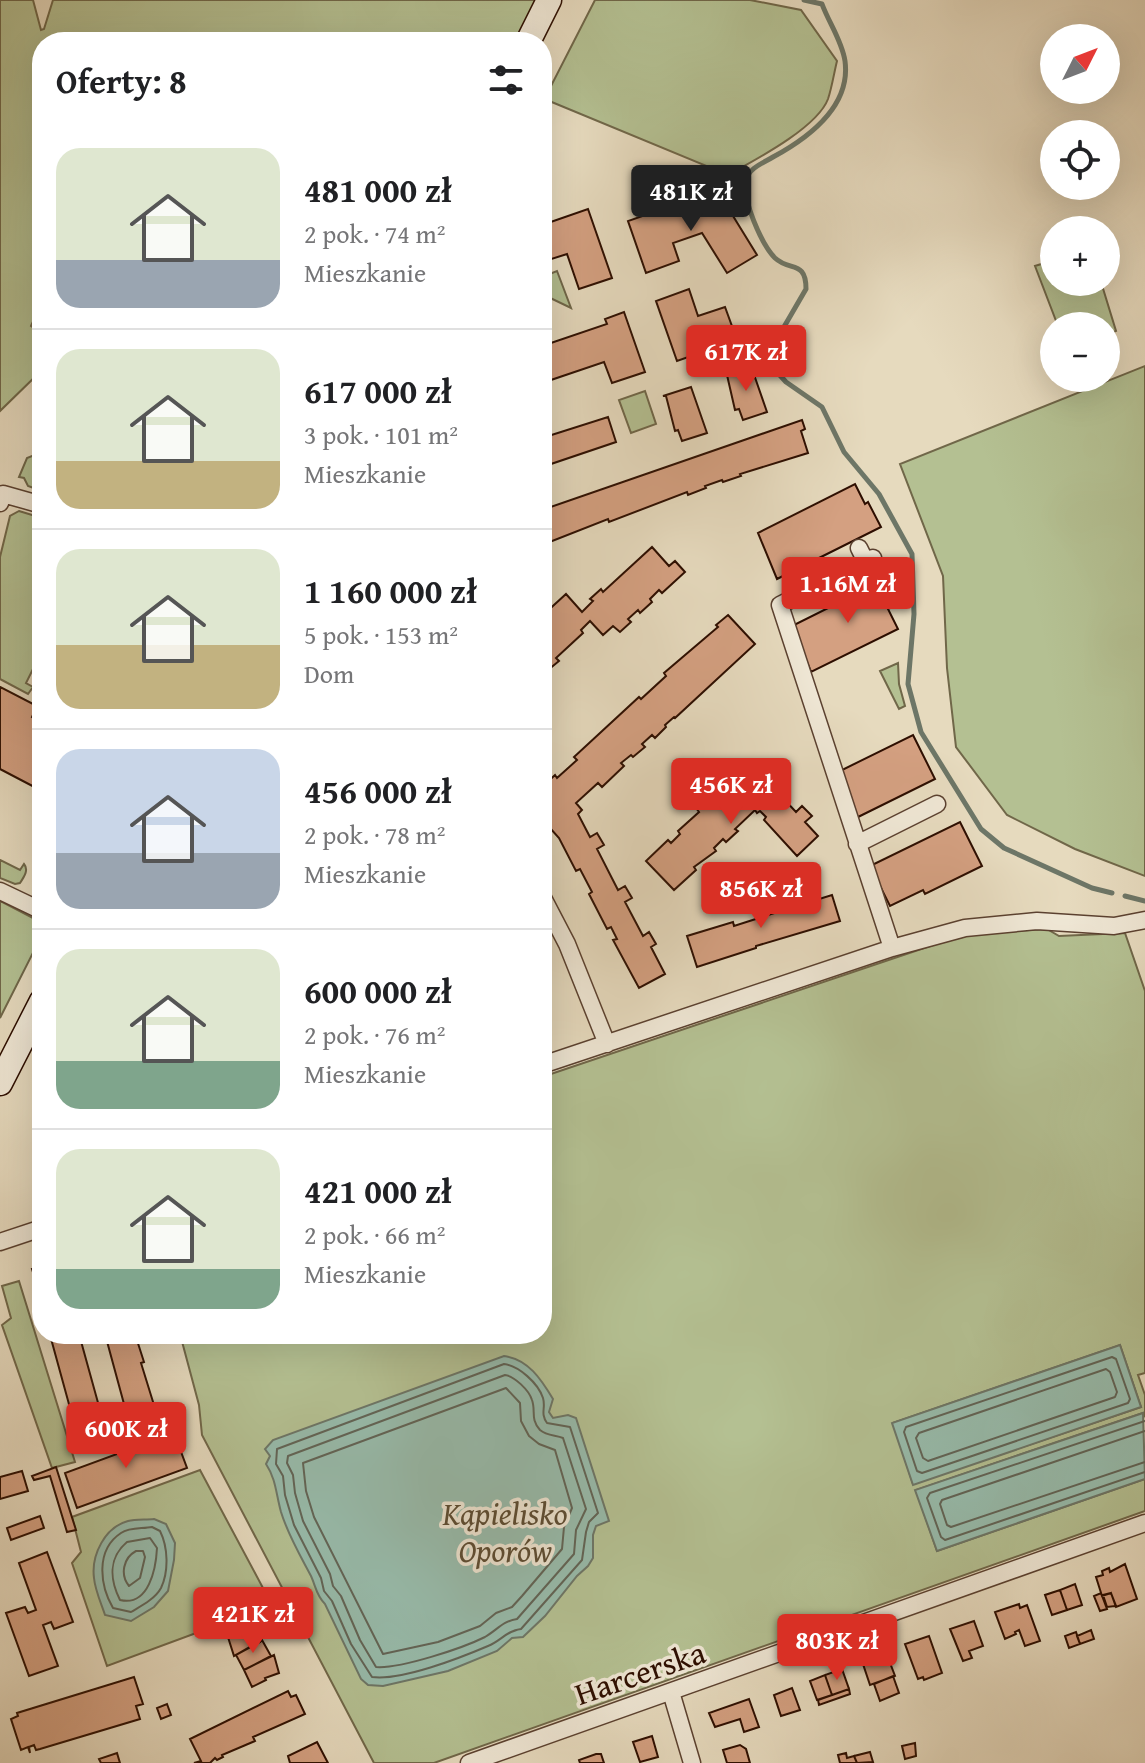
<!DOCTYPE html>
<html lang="pl">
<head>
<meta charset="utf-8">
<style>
  :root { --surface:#fff; --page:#f6f6f6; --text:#202124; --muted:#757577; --line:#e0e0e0; --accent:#d93025 }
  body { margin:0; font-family:"Gentium Book Plus",serif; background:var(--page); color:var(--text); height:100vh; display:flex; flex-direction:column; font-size:30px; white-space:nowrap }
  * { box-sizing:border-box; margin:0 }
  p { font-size:26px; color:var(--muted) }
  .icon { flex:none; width:44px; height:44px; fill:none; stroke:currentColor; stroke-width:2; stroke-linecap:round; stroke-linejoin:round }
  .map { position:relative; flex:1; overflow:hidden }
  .panel { position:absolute; left:32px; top:32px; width:520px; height:1312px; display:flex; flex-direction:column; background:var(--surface); border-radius:32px; box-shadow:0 8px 32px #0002 }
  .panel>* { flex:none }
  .needle { width:52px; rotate:48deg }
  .controls { position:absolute; left:1040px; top:24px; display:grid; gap:16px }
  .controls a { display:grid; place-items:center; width:80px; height:80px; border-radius:50%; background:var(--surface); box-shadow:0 8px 32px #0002; font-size:40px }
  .price { position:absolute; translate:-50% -68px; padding:0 18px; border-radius:8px; background:var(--accent); color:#fff; font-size:26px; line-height:52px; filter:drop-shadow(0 2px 4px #0008) }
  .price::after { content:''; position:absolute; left:50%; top:48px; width:24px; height:18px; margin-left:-12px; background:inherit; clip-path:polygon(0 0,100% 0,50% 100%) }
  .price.selected { background:#222; color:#fff }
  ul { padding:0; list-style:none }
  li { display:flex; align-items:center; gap:24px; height:200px; padding:0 24px }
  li+li { border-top:2px solid var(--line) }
  li span { display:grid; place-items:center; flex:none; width:224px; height:160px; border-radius:24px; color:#555 }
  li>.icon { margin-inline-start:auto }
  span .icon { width:96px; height:96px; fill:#fffc; stroke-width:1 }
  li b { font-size:34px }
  h2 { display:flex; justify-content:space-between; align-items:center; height:96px; padding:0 24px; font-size:34px }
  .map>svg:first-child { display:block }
  .green { fill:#b4c092; stroke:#706749; stroke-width:2; fill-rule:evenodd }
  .water { fill:#97bbab; stroke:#6d7667; stroke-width:2 }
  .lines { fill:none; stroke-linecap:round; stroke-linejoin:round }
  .shore { stroke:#626456; stroke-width:2 }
  .stream { stroke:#6d7667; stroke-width:5 }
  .building { fill:#d4a081; stroke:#2d0e00; stroke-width:2 }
  .street-casing { stroke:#5b4130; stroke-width:19 }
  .secondary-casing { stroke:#2d0e00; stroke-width:27 }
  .street { stroke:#efe7d5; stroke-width:16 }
  .secondary { stroke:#efe7d5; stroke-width:24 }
  .labels { text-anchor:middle; stroke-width:7; stroke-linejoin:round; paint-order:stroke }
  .park-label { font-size:32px; font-style:italic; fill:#5c4c33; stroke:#efe7d5 }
  .street-label { font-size:32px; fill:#2d0e00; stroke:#efe7d5 }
</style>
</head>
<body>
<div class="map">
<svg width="1145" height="1763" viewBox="0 0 1145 1763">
  <rect width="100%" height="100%" fill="#e6dabe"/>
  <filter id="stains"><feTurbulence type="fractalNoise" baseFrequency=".0025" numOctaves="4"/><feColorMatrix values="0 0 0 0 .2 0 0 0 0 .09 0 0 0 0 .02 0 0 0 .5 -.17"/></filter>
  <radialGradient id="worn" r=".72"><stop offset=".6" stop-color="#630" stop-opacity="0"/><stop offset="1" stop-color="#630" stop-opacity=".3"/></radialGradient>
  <path class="green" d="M0 0H33L41 30 44 29 53 0H534L535 3 515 42H42V302L31 326 42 334V370L0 411Z
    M595 0H750L801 10 837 61C834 73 832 87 828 99 817 128 755 160 728 175L542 98 550 88Z
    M1054 260V282H1101L1116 331 1106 335V326H1058L1035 266Z
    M557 271 571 308 542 294V277Z
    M1145 366V876L1075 849 1007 815 956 747 947 668 943 576 900 464Z
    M645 391 656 424 631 433 619 400Z
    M37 454 42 455V491L28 486 24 478 19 477 27 458Z
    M19 511 42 518V651L26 683 33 687 28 694 0 679V557L10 516Z
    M898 663 899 684 905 706 899 709 880 671Z
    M0 860 20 870 24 864C29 870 24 877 20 883L15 884 0 878Z
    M0 901 35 919 41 937 0 1018Z
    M1047 929 1059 936 1125 933 1145 991V1373L1138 1375 1145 1395V1417L1143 1413 916 1490 937 1551 1145 1479V1511L434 1763H374L202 1435 199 1405 180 1334H542V1077L945 941 974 933ZM1120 1345 1141 1407 913 1484 893 1423Z
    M19 1281 75 1462 52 1468 2 1325 11 1318 2 1286Z
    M200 1470 272 1605 107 1666 72 1563 81 1552 72 1517Z"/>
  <path class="water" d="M1120 1345 1141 1407 913 1485 892 1423Z
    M504 1356C528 1359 541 1379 553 1399L549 1412 553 1418 568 1415 576 1418 609 1521 596 1526 593 1535V1558L588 1566 577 1576 545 1616 523 1637 512 1638 497 1651 448 1671 383 1686 368 1685 361 1679 325 1604C316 1595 316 1587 311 1576 300 1555 288 1535 281 1512 276 1494 276 1479 266 1464L270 1456 265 1449 273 1440Z
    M1143 1413 1145 1479 937 1551 915 1490Z
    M154 1519 166 1524 175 1543 174 1560 168 1591 154 1607 131 1621 105 1615C101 1603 95 1590 94 1578 91 1555 105 1527 128 1521 136 1519 146 1520 154 1519Z"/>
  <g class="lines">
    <path class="shore" d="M1112 1357 1116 1359 1130 1399 1128 1403 922 1473 917 1471 904 1432 906 1427Z
      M504 1364C519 1366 538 1383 543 1398 546 1408 540 1413 547 1423L570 1427 598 1513 589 1522 586 1532 582 1560 521 1629C506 1631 501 1641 488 1646 460 1658 401 1681 372 1677L351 1644 332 1601 324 1591 321 1578 294 1525 285 1495 283 1476 276 1464 277 1449Z
      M1106 1369 1110 1372 1117 1392 1115 1397 928 1461 923 1458 916 1438 919 1433Z
      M505 1375C514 1376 529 1390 532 1400 536 1411 530 1419 540 1430 547 1436 556 1435 563 1438L586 1509 576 1530 574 1554 517 1619C503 1621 497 1630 485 1637 463 1648 400 1669 376 1667L360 1640 341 1596 333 1586 330 1574 303 1521 295 1493 293 1475 287 1463 288 1456Z
      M506 1388 520 1403 521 1421 529 1436 539 1444 555 1450 572 1508 564 1527 562 1549 522 1596 512 1607 496 1613 480 1626 438 1642 383 1654 314 1517 306 1491 303 1463Z
      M1145 1421 930 1493 927 1498 941 1537 945 1540 1145 1472
      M1145 1431 942 1500 940 1504 947 1525 951 1527 1145 1462
      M152 1527 160 1531C168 1547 169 1571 161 1588 155 1599 141 1606 131 1612L113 1608C100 1586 95 1550 121 1533 130 1527 142 1529 152 1527Z
      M150 1538 157 1548C156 1568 149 1607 120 1600 110 1580 108 1558 127 1542Z
      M136 1551H143L145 1557 140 1578 129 1586C120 1575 123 1558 136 1551Z"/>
    <path class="stream" d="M804 0 822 4C829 23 842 41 845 61 851 106 808 138 773 157 763 163 749 168 746 180 741 198 762 245 775 258 790 272 806 260 806 289L770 351 777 372 786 382 822 407 844 452 879 494 912 554 914 614 908 684 921 732 981 829 1004 848 1092 888 1112 893
      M1125 896 1145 901"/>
  </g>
  <path class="building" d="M717 190 757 255 727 273 702 233 673 243 679 261 646 273 628 221Z
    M588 209 612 278 579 289 567 254 542 262V225Z
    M689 289 698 316 725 307 737 340 677 361 656 301Z
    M624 312 645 372 612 383 604 362 542 383V346L607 324 605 319Z
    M751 366 767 412 743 420 739 409 735 410 727 375H724Z
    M691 387 707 433 682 441 678 430 675 431 666 396H663Z
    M608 417 616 442 542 467V438Z
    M802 420 805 429 801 431 808 453 740 474 741 476 723 482 722 480 705 486 706 488 688 495 687 492 609 522 608 519 542 545V510Z
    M855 484 865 504 868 502 881 527 777 579 758 533Z
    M652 547 669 566 675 561 685 572 662 593 659 590 650 599 652 602 640 613 638 610 628 619 631 622 620 632 613 626 603 635 590 621 581 630 583 633 556 658 559 661 548 670 546 667 542 671V616L566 594 582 612 593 601 590 599 601 589 603 592Z
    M888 578 901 603 888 609 898 629 811 672 792 626Z
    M728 615 755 644 675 718 674 717 665 725 666 727 655 738 652 735 642 744 645 747 633 757 631 755 621 763 624 766 602 787 598 783 576 803 582 810 578 814 590 837 597 833 604 845 597 849 618 890 625 886 632 898 625 902 643 936 649 932 656 944 651 947 665 974 639 988 613 940 617 939 611 927 607 929 589 894 592 892 580 869 576 871 559 838 542 819V787L555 775 557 778 577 760 574 757 639 697 641 699 666 676 664 673 718 627 716 625Z
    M0 687 37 706 32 717 42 723V791L0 769Z
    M913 735 935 779 856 818 838 772Z
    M751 764 796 812 802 806 812 816 805 822 818 836 797 856 764 820 766 817 760 811 757 813 755 810 735 829 738 831 726 842 723 839 714 848 716 851 694 867 696 870 674 890 646 861 668 840 671 843 680 834 678 831 699 812 696 808 706 799 709 802 720 792 722 794Z
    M960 822 982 866 925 894 923 890 890 906 870 866Z
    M832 895 840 921 756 946V948L697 967 687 936 733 922 734 926 790 908 789 904 799 901 800 905Z
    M42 1266V1302L32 1269Z
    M54 1334H79L105 1428 78 1437 50 1335Z
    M105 1334H135L144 1362 141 1363 158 1418 130 1426Z
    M174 1433 187 1468 77 1508 65 1473Z
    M56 1467 76 1530 67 1532 50 1476 34 1480 32 1476Z
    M22 1471 28 1491 0 1499V1477Z
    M40 1516 44 1528 11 1540 7 1528Z
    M47 1552 73 1622 54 1629 51 1622 43 1625 58 1666 29 1676 6 1613 25 1607 28 1613 36 1610 19 1563Z
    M1125 1564 1137 1599 1116 1607 1111 1593 1102 1596 1096 1577 1103 1575 1102 1571 1109 1568 1110 1572Z
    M1075 1584 1082 1605 1067 1610 1060 1590Z
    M1060 1590 1067 1610 1052 1615 1045 1595Z
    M1101 1593 1107 1609 1100 1611 1094 1596Z
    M1111 1593 1116 1606 1107 1607 1103 1595Z
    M1019 1604 1020 1608 1027 1605 1040 1641 1025 1646 1019 1630 1015 1632 1016 1634 1005 1639 995 1612Z
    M974 1621 983 1646 969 1651 972 1658 963 1661 950 1629Z
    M242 1626 245 1630 248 1628 253 1633 255 1632 260 1642 234 1656 227 1634Z
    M1091 1630 1094 1639 1080 1644 1077 1636Z
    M1076 1632 1080 1644 1069 1648 1065 1636Z
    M929 1636 942 1673 924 1680 923 1677 918 1679 905 1644Z
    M262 1640 271 1656 244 1670 236 1655Z
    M274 1655 279 1673 265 1678 266 1680 252 1687 244 1670Z
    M887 1655 895 1676 870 1685 863 1664Z
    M842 1669 849 1689 832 1695 825 1675Z
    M825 1675 832 1695 817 1700 810 1681Z
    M893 1676 899 1693 880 1701 874 1684Z
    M134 1677 143 1704 136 1706 140 1719 40 1749 36 1750 34 1745 29 1747 30 1753 28 1747 21 1750 11 1719 18 1716 17 1713Z
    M792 1688 800 1710 781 1716 774 1695Z
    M849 1689 850 1694 819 1705 818 1700Z
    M288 1691 291 1697 296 1695 305 1714 253 1737 255 1741 222 1755 223 1757 217 1760 215 1758 210 1763H194L201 1761 190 1739Z
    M749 1699 759 1727 744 1732 740 1719 715 1727 709 1713Z
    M167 1704 171 1715 161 1719 157 1708Z
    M652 1736 658 1757 640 1762 633 1742Z
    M317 1742 328 1763H290L288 1756Z
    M915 1743 916 1756 905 1759 902 1746Z
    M740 1745 746 1749 750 1763H727L723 1750Z
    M870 1752 873 1762 857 1763 854 1756Z
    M117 1753 120 1763H101L99 1759Z
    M846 1753 847 1758 854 1756 857 1763H840L838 1755Z
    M596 1754H601L604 1763H580L579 1760Z"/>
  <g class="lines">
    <defs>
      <path id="street" d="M0 503 3 494 42 505
        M859 548 873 576
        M873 558 780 605 892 948
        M857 844 937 804
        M0 891 42 911
        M542 896 567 944 607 1044
        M542 1065 892 948 965 928 1037 921 1114 926 1145 920
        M0 1242 42 1228
        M671 1692 692 1763
        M469 1763 1145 1523"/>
      <path id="secondary" d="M528 42 549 0
        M0 1083 42 1001"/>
    </defs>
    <use href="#street" class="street-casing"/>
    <use href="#secondary" class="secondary-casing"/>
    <use href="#street" class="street"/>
    <use href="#secondary" class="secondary"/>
  </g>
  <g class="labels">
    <g class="park-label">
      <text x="505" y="1525">Kąpielisko<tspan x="505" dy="37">Oporów</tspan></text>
    </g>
    <g class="street-label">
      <text transform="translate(640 1673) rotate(-19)" y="11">Harcerska</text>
    </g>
  </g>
  <rect width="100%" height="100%" filter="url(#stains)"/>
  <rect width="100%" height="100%" fill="url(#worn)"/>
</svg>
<div class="controls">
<a><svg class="needle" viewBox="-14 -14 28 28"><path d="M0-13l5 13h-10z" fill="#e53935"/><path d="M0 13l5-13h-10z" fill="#757577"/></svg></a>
<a><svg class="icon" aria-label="locate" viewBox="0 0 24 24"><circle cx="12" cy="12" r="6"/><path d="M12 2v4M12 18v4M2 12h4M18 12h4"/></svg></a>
<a>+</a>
<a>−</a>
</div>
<b class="price selected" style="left:691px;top:233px">481K zł</b>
<b class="price" style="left:746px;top:393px">617K zł</b>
<b class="price" style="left:848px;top:625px">1.16M zł</b>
<b class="price" style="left:731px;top:826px">456K zł</b>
<b class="price" style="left:761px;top:930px">856K zł</b>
<b class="price" style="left:126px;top:1470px">600K zł</b>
<b class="price" style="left:253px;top:1655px">421K zł</b>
<b class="price" style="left:837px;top:1682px">803K zł</b>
<section class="panel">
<h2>Oferty: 8<svg class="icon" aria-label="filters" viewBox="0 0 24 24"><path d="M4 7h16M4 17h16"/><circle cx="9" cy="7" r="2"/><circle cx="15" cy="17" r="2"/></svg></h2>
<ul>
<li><span style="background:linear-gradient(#dfe7d0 70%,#9aa5b1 0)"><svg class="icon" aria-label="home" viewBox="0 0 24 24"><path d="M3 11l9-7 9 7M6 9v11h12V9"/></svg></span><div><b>481 000 zł</b><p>2 pok. · 74 m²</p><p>Mieszkanie</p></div></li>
<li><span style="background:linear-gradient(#dfe7d0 70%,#c2b280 0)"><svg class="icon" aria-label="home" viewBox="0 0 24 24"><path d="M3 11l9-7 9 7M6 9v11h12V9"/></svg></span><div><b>617 000 zł</b><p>3 pok. · 101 m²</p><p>Mieszkanie</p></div></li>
<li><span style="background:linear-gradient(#dfe7d0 60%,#c2b280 0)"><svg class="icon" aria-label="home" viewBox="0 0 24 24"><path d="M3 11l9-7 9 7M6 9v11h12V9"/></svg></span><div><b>1 160 000 zł</b><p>5 pok. · 153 m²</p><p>Dom</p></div></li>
<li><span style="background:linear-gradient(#c9d6e8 65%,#9aa5b1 0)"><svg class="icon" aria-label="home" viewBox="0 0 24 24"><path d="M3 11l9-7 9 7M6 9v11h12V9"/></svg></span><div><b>456 000 zł</b><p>2 pok. · 78 m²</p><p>Mieszkanie</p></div></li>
<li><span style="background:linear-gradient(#dfe7d0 70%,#7fa58c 0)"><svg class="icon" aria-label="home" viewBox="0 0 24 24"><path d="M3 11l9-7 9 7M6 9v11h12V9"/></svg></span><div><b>600 000 zł</b><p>2 pok. · 76 m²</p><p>Mieszkanie</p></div></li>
<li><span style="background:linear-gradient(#dfe7d0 75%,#7fa58c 0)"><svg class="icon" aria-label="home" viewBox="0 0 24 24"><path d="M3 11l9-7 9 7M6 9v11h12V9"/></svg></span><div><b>421 000 zł</b><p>2 pok. · 66 m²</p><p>Mieszkanie</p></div></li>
</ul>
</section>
</div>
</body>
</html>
